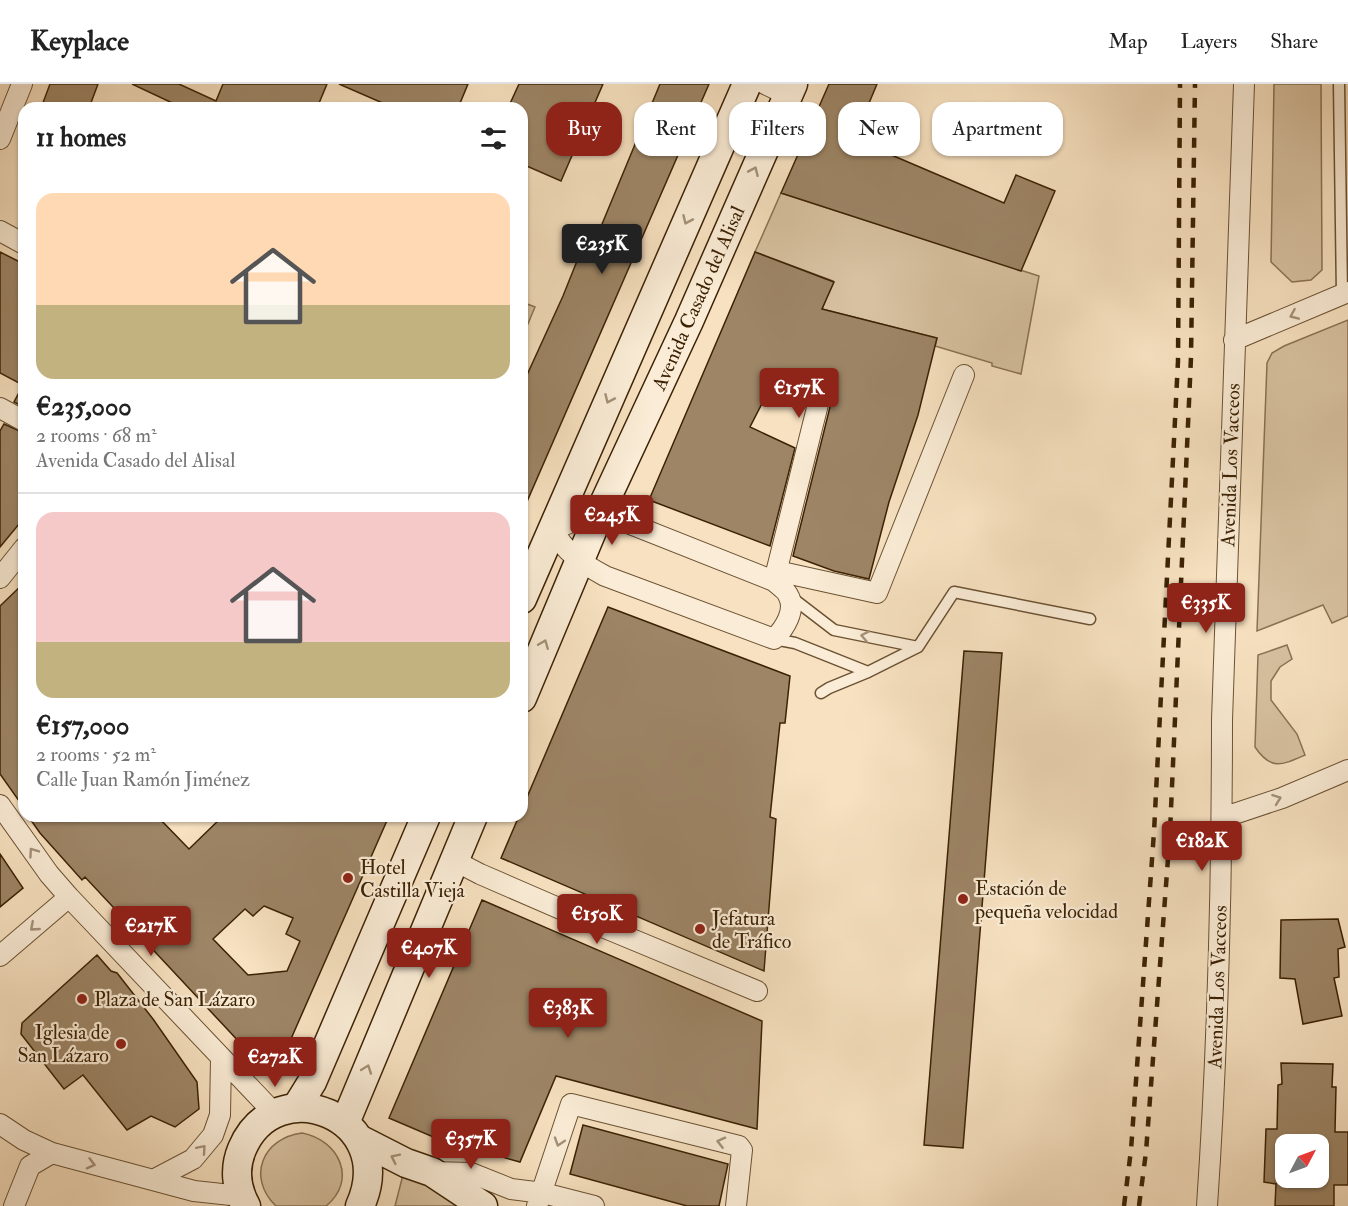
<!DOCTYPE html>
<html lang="en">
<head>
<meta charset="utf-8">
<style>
  :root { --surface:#fff; --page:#f6f6f6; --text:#222; --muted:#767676; --line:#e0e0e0; --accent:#8f2418 }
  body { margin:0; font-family:"IM FELL Double Pica",serif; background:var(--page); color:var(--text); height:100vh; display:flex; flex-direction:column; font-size:22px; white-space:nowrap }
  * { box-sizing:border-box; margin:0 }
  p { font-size:20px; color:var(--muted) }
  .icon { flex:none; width:33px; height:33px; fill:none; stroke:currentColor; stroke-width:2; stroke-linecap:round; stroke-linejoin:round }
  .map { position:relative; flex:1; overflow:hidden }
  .drawer { position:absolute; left:18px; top:18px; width:510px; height:720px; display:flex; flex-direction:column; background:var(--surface); border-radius:18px; box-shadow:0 2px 4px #0004 }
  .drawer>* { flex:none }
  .guide { position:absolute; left:546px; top:18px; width:570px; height:54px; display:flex; gap:12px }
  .needle { width:39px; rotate:49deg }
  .fabs { position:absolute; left:1275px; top:1050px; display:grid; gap:12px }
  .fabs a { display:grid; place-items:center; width:54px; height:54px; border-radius:12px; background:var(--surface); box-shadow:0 2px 4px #0004; font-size:30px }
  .price { position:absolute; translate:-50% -51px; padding:0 14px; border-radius:6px; background:var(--accent); color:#fff; font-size:20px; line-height:39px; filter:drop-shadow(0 2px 3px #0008) }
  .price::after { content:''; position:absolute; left:50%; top:36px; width:18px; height:14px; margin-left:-9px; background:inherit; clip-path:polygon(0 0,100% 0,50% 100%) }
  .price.on { background:#222; color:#fff }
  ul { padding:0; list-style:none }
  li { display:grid; align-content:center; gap:12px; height:318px; padding:0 18px }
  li+li { border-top:2px solid var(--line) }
  li span { display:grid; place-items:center; height:186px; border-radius:18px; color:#555 }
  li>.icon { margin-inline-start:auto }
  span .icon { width:108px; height:108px; fill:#fffc; stroke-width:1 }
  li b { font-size:26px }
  h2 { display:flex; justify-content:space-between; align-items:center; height:72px; padding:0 18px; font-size:26px }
  .tag { padding:0 21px; border-radius:18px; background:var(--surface); box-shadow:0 2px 4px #0004; font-size:21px; line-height:54px }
  .tag.on { background:var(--accent); color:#fff }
  header { display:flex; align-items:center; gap:36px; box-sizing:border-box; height:84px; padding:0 30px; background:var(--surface); border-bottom:2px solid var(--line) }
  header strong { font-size:28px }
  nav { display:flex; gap:33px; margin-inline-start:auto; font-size:21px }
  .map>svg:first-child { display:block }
  .green { fill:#d7c1a0; stroke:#8a7252; stroke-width:1.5 }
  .building { fill:#9d8566; stroke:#3c2204; stroke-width:1.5; fill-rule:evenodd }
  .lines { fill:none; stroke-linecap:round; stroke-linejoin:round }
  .lane-casing { stroke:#6b5233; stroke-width:13 }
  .street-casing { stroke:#6b5233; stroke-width:22 }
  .secondary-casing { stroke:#3c2204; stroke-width:31 }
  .lane { stroke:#faecd6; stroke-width:10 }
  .street { stroke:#faecd6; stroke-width:20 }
  .secondary { stroke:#faecd6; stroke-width:28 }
  .rail { stroke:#3c2204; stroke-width:4.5; stroke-dasharray:10 10; stroke-linecap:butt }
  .oneway { stroke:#a49178 }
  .poi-dot { fill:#8f2418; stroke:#faecd6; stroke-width:2 }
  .labels { text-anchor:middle; stroke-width:4.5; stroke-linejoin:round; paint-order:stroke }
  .street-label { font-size:20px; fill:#3c2204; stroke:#faecd6 }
  .poi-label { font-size:20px; fill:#3c2204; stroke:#faecd6; text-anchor:start }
</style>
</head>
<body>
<header>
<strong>Keyplace</strong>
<nav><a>Map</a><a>Layers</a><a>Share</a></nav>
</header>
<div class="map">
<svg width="1348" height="1122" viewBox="0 0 1348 1122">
  <rect width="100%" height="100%" fill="#f7e1c0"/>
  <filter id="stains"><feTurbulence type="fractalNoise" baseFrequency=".00333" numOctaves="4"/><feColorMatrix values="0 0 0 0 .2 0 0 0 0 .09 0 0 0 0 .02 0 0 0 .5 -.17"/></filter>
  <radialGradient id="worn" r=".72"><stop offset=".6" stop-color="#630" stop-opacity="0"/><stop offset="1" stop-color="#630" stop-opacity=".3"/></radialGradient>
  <path class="green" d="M1274 0H1321L1322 186 1311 196 1292 198 1271 178Z
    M781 109 1039 192 1021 290 992 282V279L935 262 937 254 822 225 833 197 755 168Z
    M522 218 535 223 522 254Z
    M1348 236V532L1332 539 1323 521 1257 547 1267 279 1272 269 1284 262Z
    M1287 561 1292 575 1280 583 1271 597V616L1297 650 1305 671C1282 681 1271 687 1255 663L1258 571Z
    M302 1049C339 1056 358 1096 326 1122H276C246 1093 263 1054 302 1049Z
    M406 1079 483 1122H395Z"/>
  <path class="building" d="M50 0H98L89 24H41Z
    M132 0H179L216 17 223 0H327L317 24H183Z
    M339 0H468L458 24H394Z
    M519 0H603L561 97 522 80V24H508Z
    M660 0H709L522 429V302L563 212 585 157H595Z
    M829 0H877L854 55 1004 119 1016 91 1055 107 1021 187 781 109Z
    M0 168 24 180V323L14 318 23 301 0 289Z
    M755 168 834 198 822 225 937 254 918 331 889 418 869 495 834 487 793 472 832 315V308L823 301 817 300 812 304 775 294 750 343 795 364 770 462 649 416Z
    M4 340 24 349V434L0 463V347Z
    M24 499V724L0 690V522Z
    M608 523 790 592 785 639H780L770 733 776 735 764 887 501 774 519 732H522V725Z
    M964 567 1002 569 963 1064 924 1061Z
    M28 732H157L189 765 223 732H389L283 973 257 977 85 793 82 796 40 749ZM264 822 293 834 286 850 300 857 287 887 248 891 213 855 245 825 253 832Z
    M0 770 23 804 0 823Z
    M482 816 762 937 757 1045 556 992 520 1078 484 1068 485 1066 441 1047 438 1055 389 1034Z
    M1338 835 1345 863 1338 865 1339 893 1334 894 1342 932 1303 940 1295 895 1280 894 1281 836Z
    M97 871 111 887 117 889 153 935 197 998 199 1025 175 1043 151 1032 127 1046 83 991 64 1005 21 950 22 939Z
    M1281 979 1333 980 1332 1003H1336L1335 1048H1348V1101H1334V1122H1275L1276 1100 1264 1098 1266 1045H1277L1278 1001 1282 1000ZM1286 1060H1318V1094H1286Z
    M583 1041 728 1080 719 1122H687L570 1090Z"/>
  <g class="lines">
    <defs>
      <path id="lane" d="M1339 0 1342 211
        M791 513 834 546 918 563
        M774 555 795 559 868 588
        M821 609 829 604 868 588 918 563 954 508 1090 535"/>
      <path id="street" d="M765 0 788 11
        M0 55 22 0
        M0 147 24 160
        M1234 256 1348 208
        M0 324 24 337
        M600 428 774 497C778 501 786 506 788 511 797 526 784 545 774 555L605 492C583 480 564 468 553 445Z
        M777 487 877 509 964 291
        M0 494 24 464
        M774 497 820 312
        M0 721 49 790 69 813 275 1030
        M1222 734 1282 714 1348 686
        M455 777 480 790 593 839 757 907
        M0 872 69 813
        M0 1040 24 1056 52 1069 194 1107 240 1112
        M432 1088 471 1089 511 1105 543 1109 594 1122
        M153 1096 193 1075 213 1051 220 1031 221 974
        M14 1122 30 1082 52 1069
        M537 1122 571 1020 739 1062 742 1066 736 1122
        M1207 1122C1218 960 1222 798 1222 636L1244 0"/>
      <path id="secondary" d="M522 515 747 0
        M522 614 600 428 689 237 793 0
        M296 1024 312 998 426 732
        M345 1039 473 732
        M359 1055 406 1079 432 1088 483 1122
        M246 1122C236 1104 234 1084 242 1065 276 984 400 1033 360 1122"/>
    </defs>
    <use href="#lane" class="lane-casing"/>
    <use href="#street" class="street-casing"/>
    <use href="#secondary" class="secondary-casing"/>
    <use href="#lane" class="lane"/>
    <use href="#street" class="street"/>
    <use href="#secondary" class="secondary"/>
    <path class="rail" d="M1124 1122 1131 1066 1154 748 1178 277 1180 0
      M1139 1122 1146 1068 1170 748 1191 273 1195 0"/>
  </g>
  <defs><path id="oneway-chevron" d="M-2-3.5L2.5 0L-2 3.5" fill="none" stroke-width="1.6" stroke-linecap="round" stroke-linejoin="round" transform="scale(1.5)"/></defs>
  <g class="oneway">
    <use href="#oneway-chevron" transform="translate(754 87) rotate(-66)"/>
    <use href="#oneway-chevron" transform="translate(687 136) rotate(114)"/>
    <use href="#oneway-chevron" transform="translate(1294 231) rotate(157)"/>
    <use href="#oneway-chevron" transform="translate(609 315) rotate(114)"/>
    <use href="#oneway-chevron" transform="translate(865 552) rotate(-169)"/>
    <use href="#oneway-chevron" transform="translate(544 560) rotate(-68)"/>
    <use href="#oneway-chevron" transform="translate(1277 715) rotate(-20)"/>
    <use href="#oneway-chevron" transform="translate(33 768) rotate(-125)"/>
    <use href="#oneway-chevron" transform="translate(34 843) rotate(139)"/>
    <use href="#oneway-chevron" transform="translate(367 985) rotate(-70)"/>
    <use href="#oneway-chevron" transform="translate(559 1058) rotate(108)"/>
    <use href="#oneway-chevron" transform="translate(721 1058) rotate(-166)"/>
    <use href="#oneway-chevron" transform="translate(202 1065) rotate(-49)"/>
    <use href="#oneway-chevron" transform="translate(395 1074) rotate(-154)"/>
    <use href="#oneway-chevron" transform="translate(91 1080) rotate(15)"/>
  </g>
  <g class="poi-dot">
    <circle cx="348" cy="794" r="6"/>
    <circle cx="963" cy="815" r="6"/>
    <circle cx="700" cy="845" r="6"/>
    <circle cx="82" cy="915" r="6"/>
    <circle cx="121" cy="960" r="6"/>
  </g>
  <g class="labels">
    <g class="street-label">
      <text transform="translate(698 214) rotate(-66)" y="7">Avenida Casado del Alisal</text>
      <text transform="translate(1230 381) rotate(-88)" y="7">Avenida Los Vacceos</text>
      <text transform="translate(1217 903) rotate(-88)" y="7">Avenida Los Vacceos</text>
    </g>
    <g class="poi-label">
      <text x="360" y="790">Hotel<tspan x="360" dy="23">Castilla Vieja</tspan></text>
      <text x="975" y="811">Estación de<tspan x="975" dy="23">pequeña velocidad</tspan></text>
      <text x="712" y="841">Jefatura<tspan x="712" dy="23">de Tráfico</tspan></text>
      <text x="94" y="922">Plaza de San Lázaro</text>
      <text x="109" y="955" text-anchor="end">Iglesia de<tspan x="109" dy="23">San Lázaro</tspan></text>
    </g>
  </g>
  <rect width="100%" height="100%" filter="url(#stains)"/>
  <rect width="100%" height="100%" fill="url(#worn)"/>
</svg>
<div class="fabs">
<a><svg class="needle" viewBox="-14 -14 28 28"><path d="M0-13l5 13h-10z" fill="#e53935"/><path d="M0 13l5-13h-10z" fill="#767676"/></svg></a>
</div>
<b class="price on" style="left:602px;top:191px">€235K</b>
<b class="price" style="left:799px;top:335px">€157K</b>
<b class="price" style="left:612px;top:462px">€245K</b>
<b class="price" style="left:1206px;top:550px">€335K</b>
<b class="price" style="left:1202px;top:788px">€182K</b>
<b class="price" style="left:597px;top:861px">€150K</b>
<b class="price" style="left:151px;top:873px">€217K</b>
<b class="price" style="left:429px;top:895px">€407K</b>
<b class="price" style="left:568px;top:955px">€383K</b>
<b class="price" style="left:275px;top:1004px">€272K</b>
<b class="price" style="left:471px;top:1086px">€357K</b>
<div class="guide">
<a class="tag on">Buy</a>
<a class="tag">Rent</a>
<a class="tag">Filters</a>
<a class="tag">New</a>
<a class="tag">Apartment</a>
</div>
<section class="drawer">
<h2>11 homes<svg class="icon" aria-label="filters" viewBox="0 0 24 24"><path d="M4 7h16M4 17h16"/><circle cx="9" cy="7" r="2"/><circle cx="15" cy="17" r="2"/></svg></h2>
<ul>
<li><span style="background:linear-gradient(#ffd9b3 60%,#c2b280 0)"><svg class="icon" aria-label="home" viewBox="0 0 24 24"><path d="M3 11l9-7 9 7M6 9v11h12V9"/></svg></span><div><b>€235,000</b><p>2 rooms · 68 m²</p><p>Avenida Casado del Alisal</p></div></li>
<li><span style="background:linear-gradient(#f6c9c9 70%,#c2b280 0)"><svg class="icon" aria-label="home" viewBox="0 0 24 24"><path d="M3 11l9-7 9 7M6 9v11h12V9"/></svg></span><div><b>€157,000</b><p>2 rooms · 52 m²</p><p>Calle Juan Ramón Jiménez</p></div></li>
</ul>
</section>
</div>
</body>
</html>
